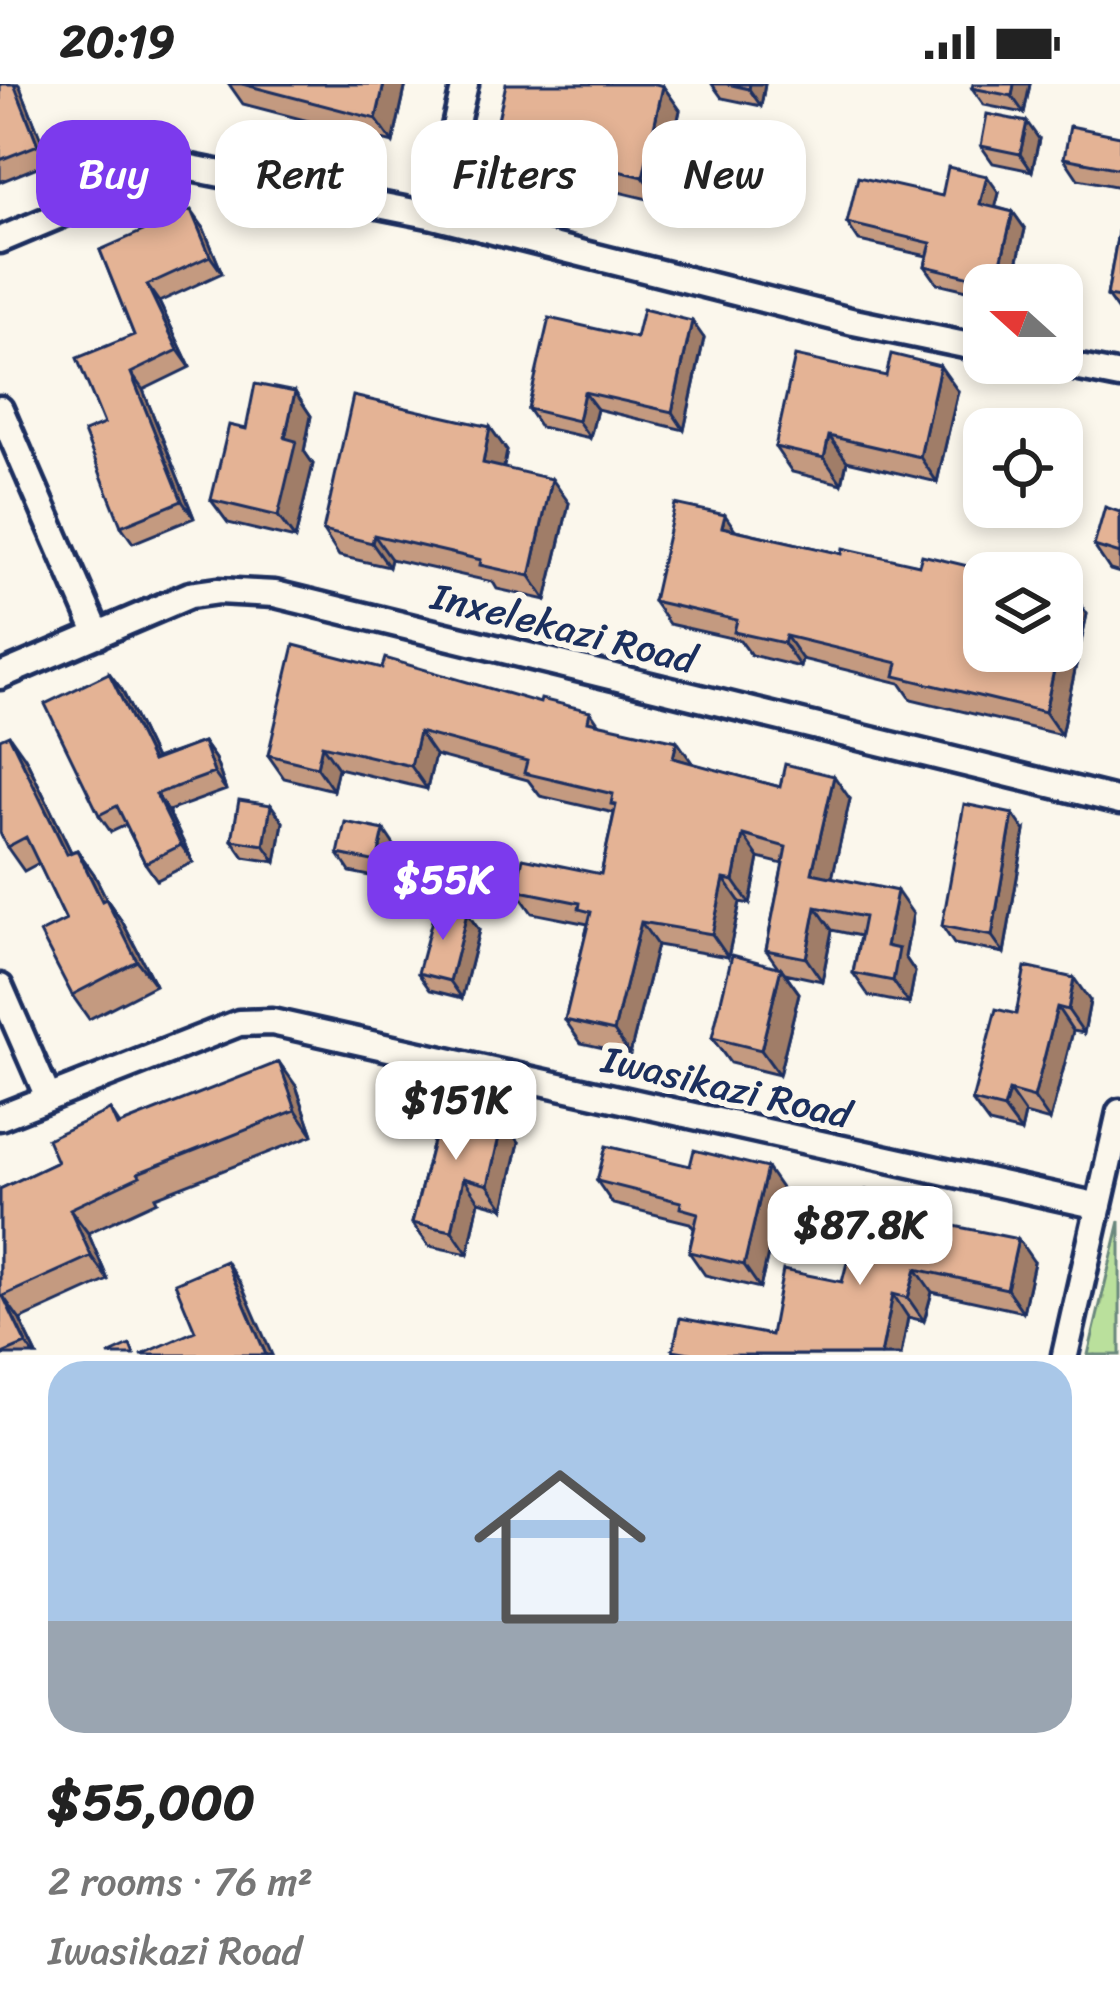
<!DOCTYPE html>
<html lang="en">
<head>
<meta charset="utf-8">
<style>
  :root { --surface:#fff; --page:#f6f6f6; --text:#222; --muted:#767676; --accent:#7c3aed }
  body { margin:0; font-family:Sriracha,sans-serif; background:var(--page); color:var(--text); height:100vh; display:flex; flex-direction:column; font-size:45px; white-space:nowrap }
  * { box-sizing:border-box; margin:0 }
  p { font-size:39px; color:var(--muted) }
  .icon { flex:none; width:66px; height:66px; fill:none; stroke:currentColor; stroke-width:2; stroke-linecap:round; stroke-linejoin:round }
  .map { position:relative; height:1271px; overflow:hidden }
  .side { display:flex; flex-direction:column; background:var(--surface); flex:1 }
  .side>* { flex:none }
  .guide { position:absolute; left:36px; top:36px; width:1050px; height:108px; display:flex; gap:24px }
  .needle { width:78px; rotate:291deg }
  .controls { position:absolute; left:963px; top:180px; display:grid; gap:24px }
  .controls a { display:grid; place-items:center; width:120px; height:120px; border-radius:24px; background:var(--surface); box-shadow:0 6px 18px #0003; font-size:60px }
  .price { position:absolute; translate:-50% -102px; padding:0 27px; border-radius:24px; background:#fff; color:#222; font-size:39px; line-height:78px; filter:drop-shadow(0 3px 6px #0008) }
  .price::after { content:''; position:absolute; left:50%; top:72px; width:36px; height:27px; margin-left:-18px; background:inherit; clip-path:polygon(0 0,100% 0,50% 100%) }
  .price.active { background:var(--accent); color:#fff }
  ul { padding:0; list-style:none }
  li { display:grid; align-content:center; gap:24px; height:636px; padding:0 48px }
  li span { display:grid; place-items:center; height:372px; border-radius:36px; color:#555 }
  li>.icon { margin-inline-start:auto }
  span .icon { width:216px; height:216px; fill:#fffc; stroke-width:1 }
  li b { font-size:51px }
  .tag { padding:0 42px; border-radius:36px; background:var(--surface); box-shadow:0 6px 18px #0003; font-size:42px; line-height:108px }
  .tag.active { background:var(--accent); color:#fff }
  .status { display:flex; justify-content:space-between; align-items:center; height:84px; padding:0 60px; background:var(--surface); direction:ltr }
  .status svg { height:33px; fill:currentColor }
  .map>svg:first-child { display:block }
  .grass { fill:url(#grass-tufts); stroke:#6a887d; stroke-width:3 }
  .lines { fill:none; stroke-linecap:round; stroke-linejoin:round }
  .street-casing { stroke:#1b2f5e; stroke-width:33 }
  .street { stroke:#fbf7ec; stroke-width:24 }
  .wall { fill:#c49a80; stroke:#1b2f5e; stroke-width:3 }
  .shaded-wall { fill:#a07d68; stroke:#1b2f5e; stroke-width:3 }
  .building { fill:#e4b395; stroke:#1b2f5e; stroke-width:3 }
  .labels { text-anchor:middle; stroke-width:12; stroke-linejoin:round; paint-order:stroke }
  .street-label { font-size:39px; fill:#1b2f5e; stroke:#fbf7ec }
</style>
</head>
<body>
<div class="status"><b>20:19</b><svg viewBox="0 0 49 12"><path d="M0 12V9h3v3zM5 12V6h3v6zM10 12V3h3v9zM15 12V0h3v12zM26 1h20v11H26zM47 4h2v5h-2z"/></svg></div>
<div class="map">
<svg width="1120" height="1271" viewBox="0 0 1120 1271">
  <defs>
    <pattern id="grass-tufts" width="24" height="20" patternUnits="userSpaceOnUse" patternTransform="scale(3)"><rect width="24" height="20" fill="#bae09c"/><path d="M3 7l-1-3M5 7V3M7 7l1-3M15 17l-1-3M17 17v-4M19 17l1-3" fill="none" stroke="#9fc089"/></pattern>
  </defs>
  <rect width="100%" height="100%" fill="#fbf7ec"/>
  <filter id="ink" filterUnits="userSpaceOnUse"><feTurbulence type="fractalNoise" baseFrequency=".00833" numOctaves="2"/><feDisplacementMap in="SourceGraphic" scale="24" xChannelSelector="R" yChannelSelector="G"/><feConvolveMatrix kernelMatrix="1 2 1 2 8 2 1 2 1" color-interpolation-filters="sRGB"/></filter>
  <g filter="url(#ink)">
    <path class="grass" d="M1120 1137V1271H1088Z"/>
    <g class="lines">
      <defs>
        <path id="street" d="M434 132 465 0
          M0 156 167 86 186 83 434 132 854 238 984 265
          M1055 279 1120 292
          M0 325 98 551
          M0 592 190 511 218 507 275 510 1120 717
          M0 903 48 1013
          M0 1033 239 939 272 938 1099 1122
          M1065 1271 1120 1028"/>
      </defs>
      <use href="#street" class="street-casing"/>
      <use href="#street" class="street"/>
    </g>
    <path class="wall" d="M0 0H19L50 78 0 98Z
      M229 0H406L393 59 243 20Z
      M712 0H765L761 22 722 14Z
      M1030 0 1024 29 984 21 972 4Z
      M663 2 680 26 660 118 610 106 601 93 512 73 495 49Z
      M1120 52V103L1078 95 1064 74Z
      M1039 55 1032 87 993 79 981 62Z
      M999 109 995 123 1013 128 1025 145 1012 201H984V210L937 199 925 182 927 172 859 157 847 139Z
      M1120 137V230L1107 212Z
      M203 143 222 189 159 218 190 283 143 306 194 434 133 459 121 442 104 340 134 251 100 166Z
      M636 254H704L684 346 597 325 590 354 540 343 528 325Z
      M886 292 958 307 937 398 847 377 842 400 792 388 775 363Z
      M295 308 311 332 304 367 313 380 295 455 228 439 211 416 246 345Z
      M490 343 507 367 503 384 569 419 546 516 497 505 493 498 391 475 389 483 339 472 323 447Z
      M1120 428V489L1110 486 1094 462Z
      M735 446 842 470 919 481 1071 506 1087 530 1061 651 911 615 900 599 802 575 800 583 751 571 740 556 669 540 653 517Z
      M382 584 540 619 590 627 599 640 693 680 780 703 850 715 832 793 913 830 905 873 915 888 909 920 869 912 853 889 860 852 832 846 822 897 785 889 799 909 779 991 730 979 712 954 778 883 766 866 783 780 759 774 750 820 740 818 728 873 657 861 630 970 581 959 565 936 588 840 532 829 516 806 601 790 614 729 540 712 528 696 435 671 427 705 338 684 333 706 284 694 268 671Z
      M109 589 122 606 155 675 203 658 215 675 226 706 168 727 193 778 157 796 145 779 126 741 111 748 99 731Z
      M26 675 71 768 77 766 94 790 107 816 123 839 155 901 89 935 72 911 66 836 39 779 24 787 7 763Z
      M271 721 283 738 276 778 244 773 232 756Z
      M1025 747 1004 869 954 860 942 842Z
      M396 764 389 796 350 788 338 770Z
      M467 829 479 846 462 914 430 906 418 889Z
      M1090 917 1084 949 1073 947 1050 1037 1025 1030 1021 1048 989 1040 972 1017 1016 930Z
      M296 1002 313 1051 155 1113 157 1117 88 1149 108 1196 20 1236 37 1271H0V1105L57 1078 110 1026 120 1041Z
      M443 1019 519 1058 504 1124 479 1117 468 1170 429 1162 412 1139Z
      M597 1097 783 1107 760 1204 705 1191 689 1168 694 1145 690 1139 613 1120Z
      M889 1112 902 1132 1034 1178 1023 1228 932 1208 924 1237 908 1233 901 1271H677L673 1266 771 1251 842 1198Z"/>
    <path class="shaded-wall" d="M14 0H19L50 78 38 61Z
      M384 0H406L393 59 376 35Z
      M750 0H765L761 22 749 5Z
      M1014 0H1030L1024 29 1012 12Z
      M663 2 680 26 660 118 643 93Z
      M1027 38 1039 55 1032 87 1020 70Z
      M987 92 999 109 992 137 980 120Z
      M191 126 203 143 222 189 210 172Z
      M1013 128 1025 145 1012 201H998L996 199Z
      M147 201 159 218 190 283 178 266Z
      M692 237 704 254 684 346 672 328Z
      M940 282 958 307 937 398 920 373Z
      M131 289 143 306 194 434 182 417Z
      M295 308 311 332 304 367 313 380 295 455 278 432 285 354Z
      M584 308 597 325 590 354 578 337Z
      M490 343 507 367 500 403 483 379Z
      M829 352 847 377 842 400 824 374Z
      M552 395 569 419 546 516 530 492Z
      M725 431 741 454 722 443Z
      M374 451 391 475 389 483 372 459Z
      M1071 506 1087 530 1061 651 1045 628 1058 567H1062V548Z
      M786 552 802 575 800 583 784 559Z
      M109 589 122 606 164 694 152 677Z
      M419 648 435 671 427 705 411 682Z
      M9 651 26 675 84 795 67 770Z
      M677 657 693 680 673 674Z
      M203 658 215 675 226 706 214 689Z
      M322 661 338 684 333 706 317 683Z
      M834 692 850 715 828 812 812 789Z
      M156 710 168 727 193 778 181 761Z
      M271 721 283 738 276 778 264 761Z
      M1013 730 1025 747 1004 869 992 852Z
      M384 746 396 764 389 796 377 778Z
      M743 751 759 774 750 820 734 797Z
      M77 766 94 790 107 816 123 839 155 901 137 877 102 817Z
      M724 795 740 818 728 873 712 850Z
      M897 807 913 830 905 873 915 888 909 920 893 897 886 862Z
      M816 823 832 846 822 897 806 874Z
      M467 829 479 846 462 914 450 897Z
      M641 838 657 861 630 970 614 947Z
      M781 884 799 909 779 991 761 966Z
      M1074 894 1090 917 1084 949 1068 926Z
      M1057 923 1073 947 1050 1037 1034 1014Z
      M279 978 296 1002 313 1051 296 1026Z
      M1009 1007 1025 1030 1021 1048 1004 1025Z
      M503 1035 519 1058 504 1124 488 1101Z
      M767 1084 783 1107 760 1204 744 1181Z
      M463 1094 479 1117 468 1170 452 1147Z
      M889 1112 905 1135 885 1128Z
      M70 1125 88 1149 108 1196 91 1172Z
      M1018 1155 1034 1178 1023 1228 1007 1205Z
      M226 1177 241 1200 272 1271H266Z
      M916 1185 932 1208 924 1237 908 1214Z
      M893 1210 908 1233 901 1271H881Z
      M3 1212 20 1236 37 1271H34L26 1260Z"/>
    <path class="building" d="M0 0H14L38 61 0 76Z
      M242 0H384L376 35Z
      M506 0H656L663 2 643 93 593 81 596 71 495 49Z
      M727 0H750L749 5Z
      M973 0H1014L1012 12 972 4Z
      M987 30 1027 38 1020 70 981 62Z
      M1070 42 1120 52V85L1064 74Z
      M948 83 987 92 980 120 1013 128 996 199 925 182 931 159 847 139 858 93 942 112Z
      M191 126 210 172 147 201 178 266 131 289 182 417 121 442 84 348 104 340 77 274 134 251 100 166Z
      M1120 137V214L1107 212Z
      M643 225 692 237 672 328 584 308 578 337 528 325 549 234 636 254Z
      M891 270 940 282 920 373 829 352 824 374 775 363 795 272 886 292Z
      M255 300 295 308 285 354 296 357 278 432 211 416 229 341 246 345Z
      M353 312 490 343 483 379 552 395 530 492 480 481 481 476 374 451 372 459 323 447Z
      M675 420 725 431 722 443 842 470 843 464 919 481 922 471 997 489H984V567H1058L1045 628 895 592 898 579 786 552 784 559 734 548 737 536 653 517Z
      M1105 423 1120 428V470L1094 462Z
      M1062 504 1071 506 1062 548Z
      M294 561 382 584 385 574 540 619 541 615 590 627 588 637 677 657 673 674 780 703 785 680 834 692 812 789 897 807 886 862 899 865 893 897 853 889 864 833 816 823 806 874 766 866 786 763 743 751 734 797 724 795 712 850 641 838 614 947 565 936 591 828 579 825 580 819 516 806 523 774 601 790 616 721 611 720 613 710 524 689 527 677 419 648 411 682 322 661 317 683 268 671Z
      M109 589 152 677 203 658 214 689 156 710 181 761 145 779 117 722 99 731 45 620Z
      M9 651 67 770 77 766 102 817 106 815 137 877 72 911 40 849 66 836 26 753 7 763 0 749V655Z
      M239 716 271 721 264 761 232 756Z
      M964 720 1013 730 992 852 942 842Z
      M345 738 384 746 377 778 338 770Z
      M436 821 467 829 450 897 418 889Z
      M732 871 781 884 761 966 712 954Z
      M1025 883 1074 894 1068 926 1057 923 1034 1014 1009 1007 1004 1025 972 1017 996 925 1016 930Z
      M279 978 296 1026 138 1089 140 1092 70 1125 91 1172 3 1212 26 1260 0 1271V1105L57 1078 47 1055 110 1026 117 1042Z
      M443 1019 503 1035 488 1101 463 1094 452 1147 412 1139Z
      M606 1062 690 1082 694 1066 767 1084 744 1181 689 1168 698 1129 680 1124 681 1118 597 1097Z
      M866 1106 889 1112 885 1128 1018 1155 1007 1205 916 1185 908 1214 893 1210 881 1271H701L673 1266 680 1234 771 1251 783 1186 842 1198Z
      M226 1177 266 1271H141L195 1247 175 1199Z
      M130 1261 134 1271H108Z"/>
  </g>
  <g class="labels">
    <g class="street-label">
      <text transform="translate(564 543) rotate(14)" y="14">Inxelekazi Road</text>
      <text transform="translate(727 1002) rotate(13)" y="14">Iwasikazi Road</text>
    </g>
  </g>
</svg>
<div class="controls">
<a><svg class="needle" viewBox="-14 -14 28 28"><path d="M0-13l5 13h-10z" fill="#e53935"/><path d="M0 13l5-13h-10z" fill="#767676"/></svg></a>
<a><svg class="icon" aria-label="locate" viewBox="0 0 24 24"><circle cx="12" cy="12" r="6"/><path d="M12 2v4M12 18v4M2 12h4M18 12h4"/></svg></a>
<a><svg class="icon" aria-label="layers" viewBox="0 0 24 24"><path d="M12 4l9 5-9 5-9-5zM3 14l9 5 9-5"/></svg></a>
</div>
<b class="price active" style="left:443px;top:859px">$55K</b>
<b class="price" style="left:456px;top:1079px">$151K</b>
<b class="price" style="left:860px;top:1204px">$87.8K</b>
<div class="guide">
<a class="tag active">Buy</a>
<a class="tag">Rent</a>
<a class="tag">Filters</a>
<a class="tag">New</a>
</div>
</div>
<section class="side">
<ul>
<li><span style="background:linear-gradient(#a9c7e8 70%,#9aa5b1 0)"><svg class="icon" aria-label="home" viewBox="0 0 24 24"><path d="M3 11l9-7 9 7M6 9v11h12V9"/></svg></span><div><b>$55,000</b><p>2 rooms · 76 m²</p><p>Iwasikazi Road</p></div></li>
</ul>
</section>
</body>
</html>
